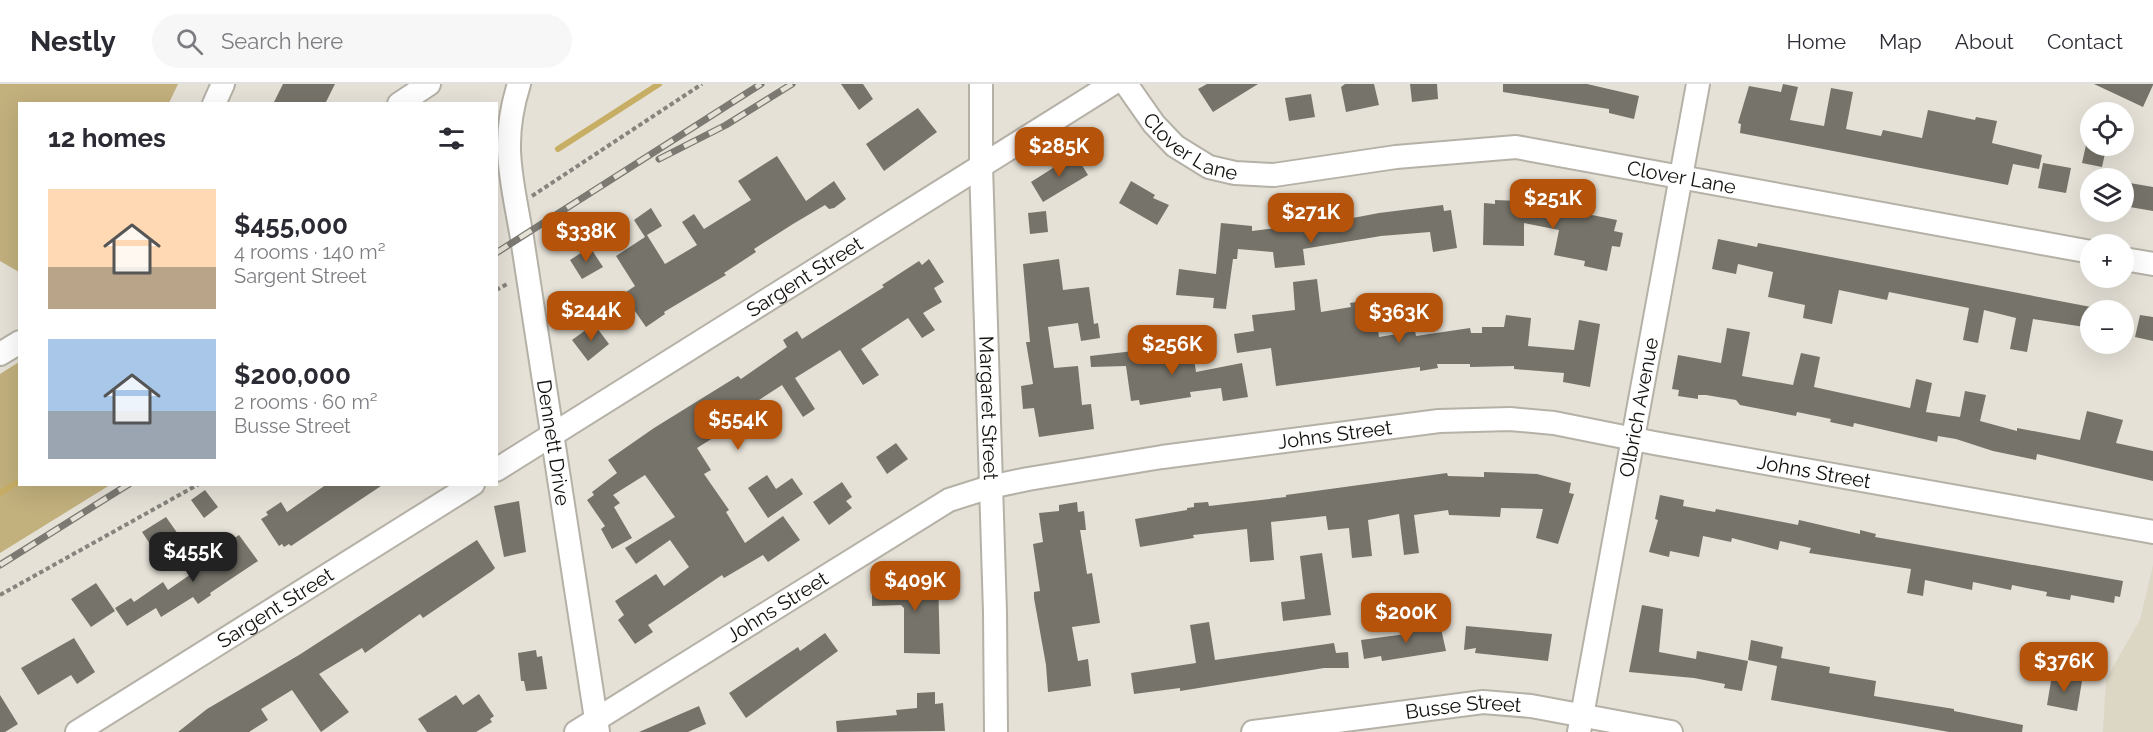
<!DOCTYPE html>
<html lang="en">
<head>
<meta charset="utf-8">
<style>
  :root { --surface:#fff; --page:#f7f7f7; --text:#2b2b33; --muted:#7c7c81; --line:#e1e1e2; --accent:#b45309 }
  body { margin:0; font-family:Raleway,sans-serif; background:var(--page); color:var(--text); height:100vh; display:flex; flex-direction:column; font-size:22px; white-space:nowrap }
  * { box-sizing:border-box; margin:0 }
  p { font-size:20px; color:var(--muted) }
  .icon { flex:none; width:33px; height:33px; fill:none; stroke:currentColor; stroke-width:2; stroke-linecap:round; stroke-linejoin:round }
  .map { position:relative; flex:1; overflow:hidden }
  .drawer { position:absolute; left:18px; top:18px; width:480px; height:384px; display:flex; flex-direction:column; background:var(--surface); border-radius:0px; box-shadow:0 6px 24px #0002 }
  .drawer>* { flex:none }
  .fabs { position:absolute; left:2080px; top:18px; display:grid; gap:12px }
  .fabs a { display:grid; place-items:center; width:54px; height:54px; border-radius:50%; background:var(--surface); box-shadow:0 6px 24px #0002; font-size:30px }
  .price { position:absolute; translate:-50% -51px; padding:0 14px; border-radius:12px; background:var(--accent); color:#fff; font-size:20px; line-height:39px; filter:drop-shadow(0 2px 3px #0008) }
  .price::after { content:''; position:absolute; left:50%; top:36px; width:18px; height:14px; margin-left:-9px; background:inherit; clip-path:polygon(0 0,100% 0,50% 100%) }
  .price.on { background:#222; color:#fff }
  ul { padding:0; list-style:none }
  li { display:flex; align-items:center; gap:18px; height:150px; padding:0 30px }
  li span { display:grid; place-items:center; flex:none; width:168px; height:120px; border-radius:0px; color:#555 }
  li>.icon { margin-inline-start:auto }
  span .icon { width:72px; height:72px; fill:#fffc; stroke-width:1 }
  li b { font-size:26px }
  h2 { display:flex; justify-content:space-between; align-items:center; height:72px; padding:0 30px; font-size:26px }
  header { display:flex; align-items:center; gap:36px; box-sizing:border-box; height:84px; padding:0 30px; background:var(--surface); border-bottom:2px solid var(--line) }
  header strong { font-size:28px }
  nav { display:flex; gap:33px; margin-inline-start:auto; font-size:21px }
  .search { width:420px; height:54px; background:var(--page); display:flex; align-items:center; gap:15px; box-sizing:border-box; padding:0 21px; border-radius:33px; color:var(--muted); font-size:22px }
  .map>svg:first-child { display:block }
  .built { fill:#dcd6c4 }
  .green { fill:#c2b07d }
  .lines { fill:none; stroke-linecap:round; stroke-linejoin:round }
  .stream { stroke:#c7ae65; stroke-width:6 }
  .building { fill:#76736a }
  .street-casing { stroke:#b5b1a7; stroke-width:26 }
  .path { stroke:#86847d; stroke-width:4; stroke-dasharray:4.5 3; stroke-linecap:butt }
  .street { stroke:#fff; stroke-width:22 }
  .rail-casing { stroke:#7b7972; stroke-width:7 }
  .rail { stroke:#e5e1d7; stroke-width:4.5; stroke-dasharray:14; stroke-linecap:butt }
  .labels { text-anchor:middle; stroke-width:6; stroke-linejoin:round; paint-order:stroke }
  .street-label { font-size:20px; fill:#12110d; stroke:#e5e1d7 }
</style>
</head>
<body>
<header>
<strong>Nestly</strong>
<div class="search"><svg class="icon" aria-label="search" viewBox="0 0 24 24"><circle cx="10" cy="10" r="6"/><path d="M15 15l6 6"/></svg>Search here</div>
<nav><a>Home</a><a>Map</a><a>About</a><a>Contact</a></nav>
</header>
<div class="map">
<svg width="2153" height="648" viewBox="0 0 2153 648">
  <rect width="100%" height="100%" fill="#e5e1d7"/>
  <path class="built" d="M2153 481V648H2103L2106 595 2140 536Z"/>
  <path class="green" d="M0 0H178L169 19 20 20 19 188 0 177Z
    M19 278 20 400 110 401 0 469V290Z"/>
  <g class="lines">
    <path class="stream" d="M558 65 659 0
      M0 409 20 397"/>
  </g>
  <path class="building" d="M283 0H335L325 20H273Z
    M841 0H863L873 15 859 26Z
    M1207 0H1258L1213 28 1198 5Z
    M1345 0H1374L1379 21 1346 28 1341 3Z
    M1410 0H1437L1438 15 1412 18Z
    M1503 0H1587L1639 12 1634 35 1609 29V25L1503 8Z
    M1783 0 1798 3 1790 36 1824 42 1831 4 1853 8 1846 45 1881 52 1883 46 1922 54 1928 26 1975 36 1976 33 1997 37 1992 59 2042 71 2039 85 2013 80 2008 101 1740 49 1741 40 1738 39 1749 2 1781 8Z
    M2094 0H2153V1L2143 23Z
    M1311 10 1315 33 1289 37 1285 14Z
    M918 24 937 48 884 87 866 60Z
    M2086 61 2106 65 2102 83 2082 79Z
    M1075 70 1088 91 1043 118 1031 98Z
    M777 72 806 117 834 97 846 115 834 124 829 125 825 121 793 140 754 165 756 168 724 189 726 191 664 228 665 230 646 243 623 210 635 202 616 172 645 153 634 136 651 124 662 142 647 151 665 180 697 161 682 138 694 130 704 145 751 116 738 97Z
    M2043 79 2071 84 2066 109 2038 104Z
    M1131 97 1155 111 1153 114 1169 121 1157 141 1119 119Z
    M2124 98 2153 103V127L2124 122Z
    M1495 116 1543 118 1573 124 1572 127 1617 136 1614 147 1623 149 1620 163 1612 162 1607 187 1584 182 1585 177 1554 171 1559 146 1524 139V162L1483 161 1484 119 1495 120Z
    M1443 121 1444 127 1451 126 1457 164 1433 168 1430 148 1381 152 1303 165 1305 181 1275 184 1273 168 1238 165 1237 175H1233L1226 225 1213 224 1214 214 1176 211 1179 185 1216 190 1221 139 1252 142V147L1300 141V144L1379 129Z
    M1046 127 1048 148 1030 150 1028 129Z
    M1718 155 1757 163 1758 159 2091 223V244L2033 235 2027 268 2010 265 2016 234 1984 226 1978 259 1963 256 1969 224 1889 208 1887 216 1839 206 1832 240 1803 234 1805 221 1768 213 1773 188 1738 180 1736 190 1712 185Z
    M590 163 603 183 582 195 570 176Z
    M929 175 944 198 934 204 942 218 923 229 935 246 922 254 908 234 861 265 879 291 863 301 840 266 795 294 815 325 803 333 782 301 756 318 760 323 754 326 760 334 745 344 740 337 697 364 711 386 704 390 729 426 726 428 745 459 783 432 800 456 768 478 763 471 724 494 722 491 648 541 653 548 635 560 618 536 624 531 615 517 656 490 664 502 689 483 670 456 636 480 625 464 675 433 645 391 613 411 620 419 614 423 632 454 612 465 601 445 605 442 587 416 594 411 592 408 617 389 608 376 654 344 738 292 741 295 787 263 783 256 797 247 802 255 884 203 882 201 919 177 922 181Z
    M1059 175 1063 206 1089 203 1094 240 1098 239 1100 254 1081 257 1078 239 1048 243 1054 284 1078 282 1082 321 1091 320 1094 345 1039 353 1034 324 1023 325 1021 302 1033 300 1026 258H1030L1023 180Z
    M1317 195 1321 228 1351 223 1350 219 1374 215 1379 253 1415 247 1416 252 1470 244 1471 249H1482V243H1504L1506 231 1531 234 1528 262 1574 266 1579 236 1600 240 1590 303 1563 298 1564 289 1514 285V282L1470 283V280H1437L1438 284 1420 287V283L1276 302 1271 264 1237 269 1234 250 1254 247 1252 231 1295 226 1293 198Z
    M2140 231 2153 233V257L2135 253Z
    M594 240 609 260 588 277 572 256Z
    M1727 244 1750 248 1742 292 1793 301 1801 269 1820 273 1814 303 1910 324 1916 295 1932 299 1926 328 1960 333 1965 307 1986 311 1980 337 2017 347V344L2080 356 2087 327 2123 336 2116 359 2153 367V397L2037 370 2036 376 1993 367 1956 355 1938 352 1937 358 1854 339 1853 343 1830 338 1831 335 1797 328 1796 332 1740 321 1736 316 1706 311H1698V315L1678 312 1679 306 1672 305 1678 271 1721 279Z
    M1169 263 1171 278 1194 275 1196 288 1242 279 1248 313 1223 317 1221 304 1190 308 1191 313 1140 321 1139 316 1131 317 1126 282 1091 283 1090 272Z
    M896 359 908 375 887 390 876 373Z
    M1484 388 1537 390 1571 399 1569 409 1574 410 1558 460 1536 454 1543 425 1501 424 1500 433 1449 431 1448 426 1414 431 1419 469 1404 471 1399 430 1368 436 1372 472 1352 474 1349 444 1328 446 1326 432 1271 438 1274 476 1250 478 1247 445 1193 451 1194 454 1140 463 1135 435 1187 426V424L1194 423V419L1208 418 1209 422 1286 413V411L1447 389 1448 392 1484 393Z
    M767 391 776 405 792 394 803 410 768 434 748 404Z
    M842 398 852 413 846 417 852 424 829 441 813 418Z
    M327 400H384L291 462 289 460 284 463 282 460 279 462 261 435 268 431 266 428 281 418 287 428Z
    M205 406 218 423 204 434 191 416Z
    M1660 411 1684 416 1683 422 1715 428 1716 425 1798 441 1799 436 1860 450V446L1876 450 1875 453 2123 497 2120 513 2115 512 2114 519 2071 511 2070 516 2046 512 2047 508 2012 501 2011 506 1973 498 1972 506 1925 496 1923 512 1907 509 1911 485 1809 469 1811 464 1780 457 1778 466 1732 454 1731 458 1703 452 1699 473 1670 467 1669 473 1649 468 1658 436 1655 435Z
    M519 417 526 468 504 473 494 422Z
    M1077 418 1078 428 1084 427 1086 446H1080L1087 490 1092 489 1100 539 1072 543 1078 577 1088 575 1091 602 1048 608 1046 581 1034 514V508L1040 507 1033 460 1043 458 1039 429 1059 427V421Z
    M166 433 178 450 154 466 142 448Z
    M239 451 258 477 210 509 211 511 198 520 193 513 161 533 156 524 127 542 115 524 131 514 134 518 163 498 168 506 207 479 204 474Z
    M477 456 495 484 492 487 423 534 420 530 365 569 362 564 319 590 349 628 321 648 292 606 261 625 268 636 249 648H178L207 625 299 571Z
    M1322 469 1331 531 1283 537 1281 518 1305 515 1300 472Z
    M938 494 940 570 904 569V524L901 521 872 522V500H900V495Z
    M96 499 115 527 91 543 71 515Z
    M1642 521 1663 525 1659 568 1696 575 1697 567 1748 577 1742 607 1724 604 1725 600 1694 594 1629 588Z
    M1209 538 1215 576 1334 559 1336 569 1348 568 1349 584H1324L1180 607V604L1134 610 1131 589 1196 579 1190 541Z
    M1440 540 1446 567 1382 577 1381 572 1364 575 1361 556 1406 550V546Z
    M1466 542 1552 550 1548 577 1475 569 1476 564 1464 566Z
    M825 549 838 567 746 634 729 609 798 563 800 567Z
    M74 554 95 588 77 600 71 591 38 611 21 584Z
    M1751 556 1783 563 1781 574 1830 583 1829 589 1876 597 1874 612 1954 625V627L2023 641 2022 648H1949L1771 616 1777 582 1748 576Z
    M536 566 537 573 542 572 547 605 526 607 524 597H521L518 569Z
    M2052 591 2082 597 2077 627 2047 621Z
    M935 608V620L943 619 945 647 837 648 836 637 897 631 896 626 917 624V609Z
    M479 610 494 632 490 635 492 638 476 648H427L418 635 456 611 463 621Z
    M0 611 18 640 5 648H0Z
    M699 622 706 640 688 648H639Z"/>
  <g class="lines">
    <defs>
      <g id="street">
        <path id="s1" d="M519 0C500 60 512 95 522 154L598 648"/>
        <path id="s2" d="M981 0V82L995 528 996 648"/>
        <path id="s3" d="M1126 0 1154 40 1175 62 1209 83 1235 89 1274 91 1396 73 1516 63 2091 168"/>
        <path d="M214 20 223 0"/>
        <path d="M399 20 429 0"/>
        <path d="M2124 175 2153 180"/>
        <path d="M0 270 20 258"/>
        <path id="s4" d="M496 386 1112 0"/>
        <path id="s5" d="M77 648 473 400"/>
        <path id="s6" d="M576 648 949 416 990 403 1028 395 1162 373 1439 337 1510 335 1554 339 1654 359 2153 448"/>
        <path id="s7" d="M1253 648 1483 618 1531 622 1671 648"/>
        <path id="s8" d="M1579 648 1698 0"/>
      </g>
    </defs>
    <use href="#street" class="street-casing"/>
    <path class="path" d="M532 112 702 0
      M496 206 509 199
      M0 511 199 400"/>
    <use href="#street" class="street"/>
    <defs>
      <path id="rail" d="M659 75 726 41 792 0
        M496 169 761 0
        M0 481 129 400"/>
    </defs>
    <use href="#rail" class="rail-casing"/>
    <use href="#rail" class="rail"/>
  </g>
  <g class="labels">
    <g class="street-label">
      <text dy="7" stroke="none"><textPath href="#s3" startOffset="93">Clover Lane</textPath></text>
      <text dy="7" stroke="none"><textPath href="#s3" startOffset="597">Clover Lane</textPath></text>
      <text dy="7" stroke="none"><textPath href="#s4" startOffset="364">Sargent Street</textPath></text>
      <text dy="7" stroke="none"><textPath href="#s2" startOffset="324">Margaret Street</textPath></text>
      <text dy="7" stroke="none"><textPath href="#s8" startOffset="330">Olbrich Avenue</textPath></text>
      <text dy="7" stroke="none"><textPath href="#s6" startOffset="831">Johns Street</textPath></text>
      <text dy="7" stroke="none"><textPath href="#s1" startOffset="363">Dennett Drive</textPath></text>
      <text dy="7" stroke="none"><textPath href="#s6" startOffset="1316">Johns Street</textPath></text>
      <text dy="7" stroke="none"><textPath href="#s6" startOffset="237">Johns Street</textPath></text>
      <text dy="7" stroke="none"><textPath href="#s5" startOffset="234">Sargent Street</textPath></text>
      <text dy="7" stroke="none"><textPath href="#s7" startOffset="212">Busse Street</textPath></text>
    </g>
  </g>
</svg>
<div class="fabs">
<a><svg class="icon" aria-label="locate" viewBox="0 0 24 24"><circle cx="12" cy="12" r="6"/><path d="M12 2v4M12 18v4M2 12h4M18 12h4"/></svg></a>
<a><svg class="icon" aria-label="layers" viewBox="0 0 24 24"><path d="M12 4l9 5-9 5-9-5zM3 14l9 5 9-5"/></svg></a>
<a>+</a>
<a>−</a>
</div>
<b class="price" style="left:1059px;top:94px">$285K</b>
<b class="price" style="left:1553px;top:146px">$251K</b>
<b class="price" style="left:1311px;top:160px">$271K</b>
<b class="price" style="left:586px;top:179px">$338K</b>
<b class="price" style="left:591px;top:258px">$244K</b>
<b class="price" style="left:1399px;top:260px">$363K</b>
<b class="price" style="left:1172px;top:292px">$256K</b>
<b class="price" style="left:738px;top:367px">$554K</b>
<b class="price on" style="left:193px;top:499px">$455K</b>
<b class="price" style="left:915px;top:528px">$409K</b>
<b class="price" style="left:1406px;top:560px">$200K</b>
<b class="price" style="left:2064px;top:609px">$376K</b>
<section class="drawer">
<h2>12 homes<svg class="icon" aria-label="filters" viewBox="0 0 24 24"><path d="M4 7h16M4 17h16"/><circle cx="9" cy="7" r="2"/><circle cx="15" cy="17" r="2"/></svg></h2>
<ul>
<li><span style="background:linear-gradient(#ffd9b3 65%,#b9a48a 0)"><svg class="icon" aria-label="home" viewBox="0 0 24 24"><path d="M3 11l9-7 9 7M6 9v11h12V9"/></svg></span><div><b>$455,000</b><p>4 rooms · 140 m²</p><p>Sargent Street</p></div></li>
<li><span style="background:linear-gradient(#a9c7e8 60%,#9aa5b1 0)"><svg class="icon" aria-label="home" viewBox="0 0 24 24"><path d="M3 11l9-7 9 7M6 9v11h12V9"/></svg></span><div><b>$200,000</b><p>2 rooms · 60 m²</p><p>Busse Street</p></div></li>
</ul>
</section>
</div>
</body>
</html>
